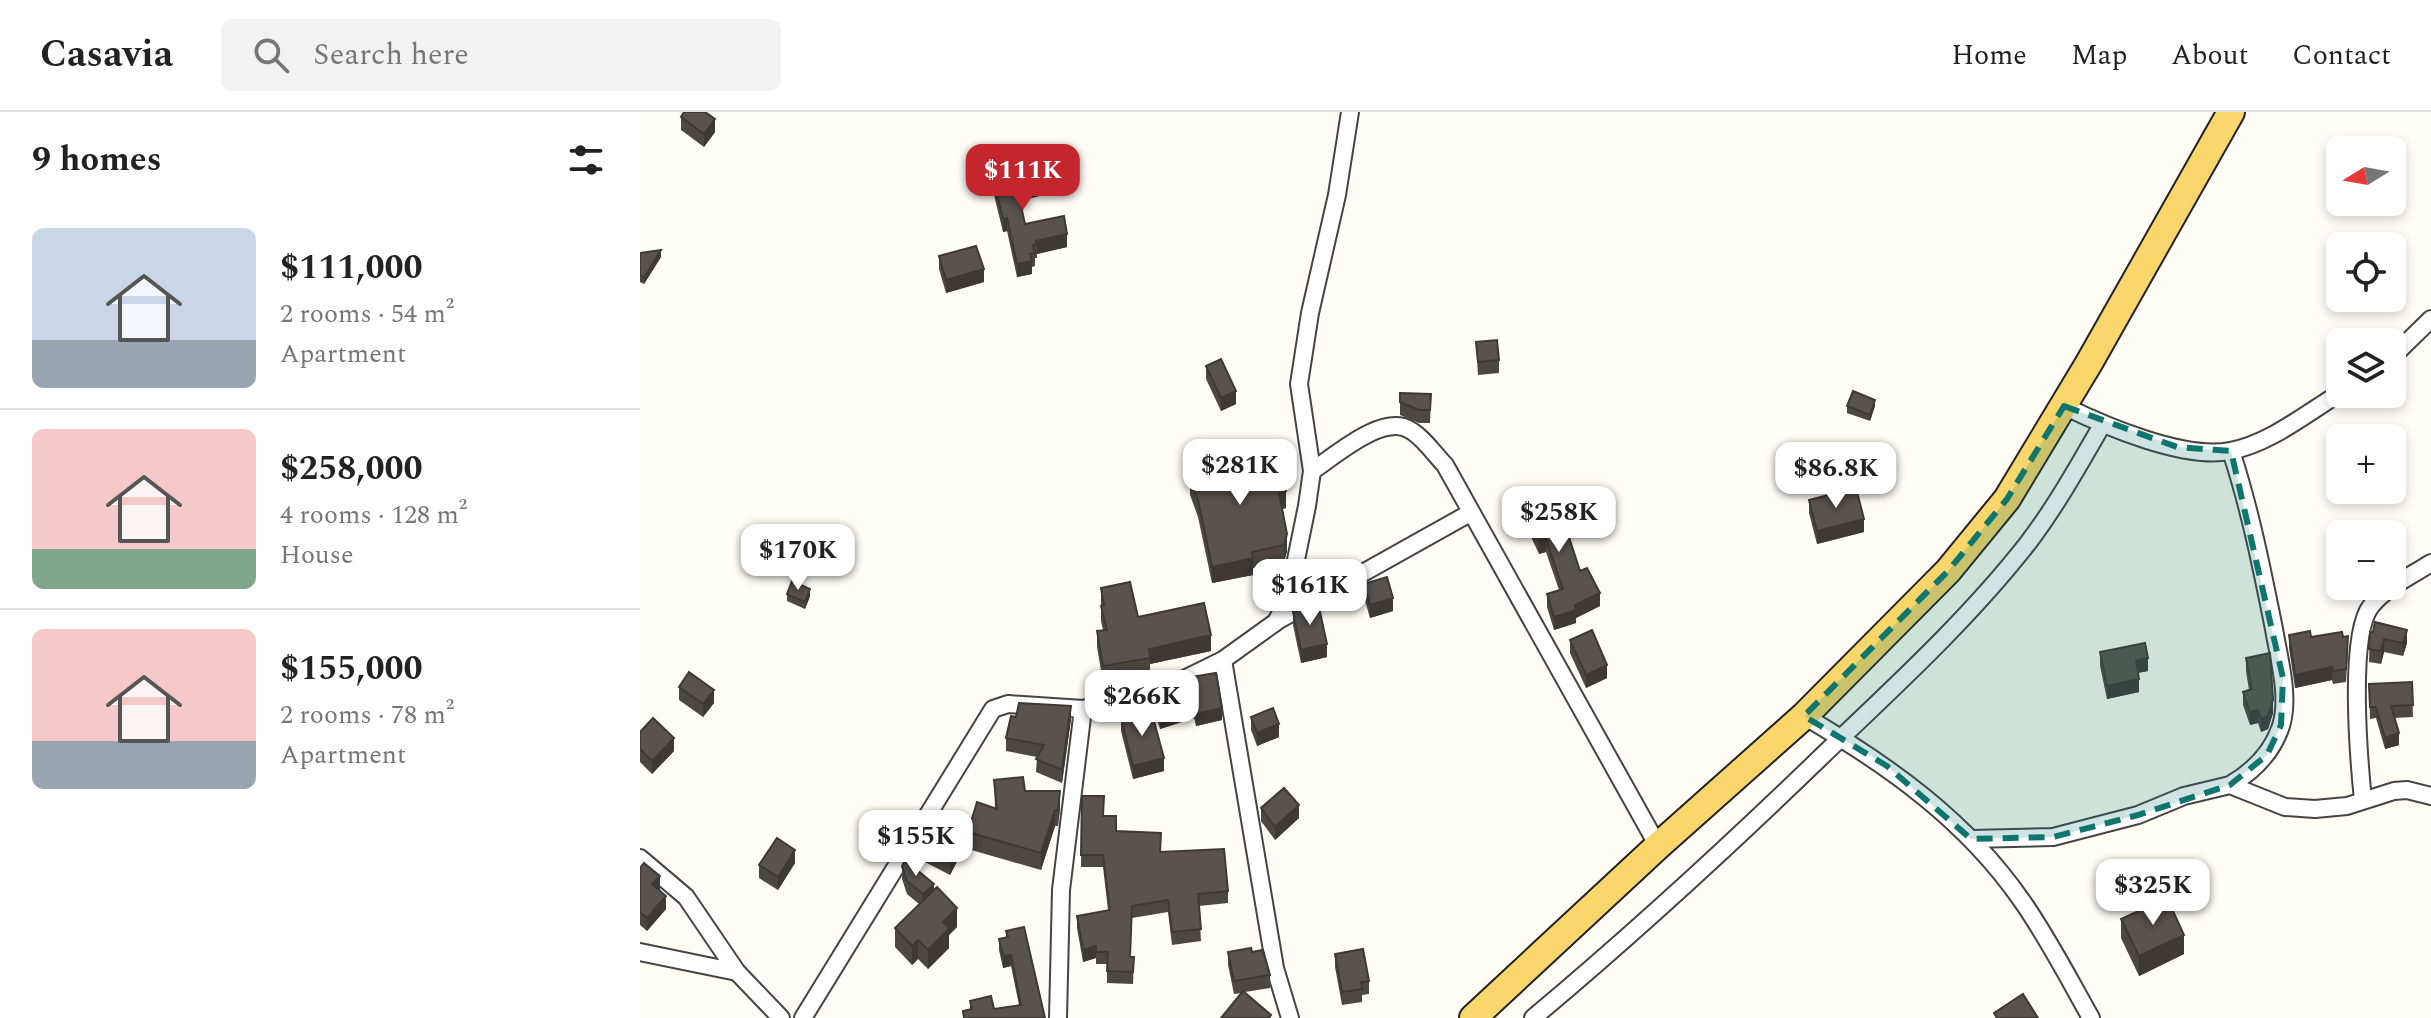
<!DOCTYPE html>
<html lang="en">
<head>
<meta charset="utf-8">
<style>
  :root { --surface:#fff; --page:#f2f2f2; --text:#222; --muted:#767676; --line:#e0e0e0; --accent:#c4262e }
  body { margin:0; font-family:Spectral,serif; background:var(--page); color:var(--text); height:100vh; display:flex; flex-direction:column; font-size:30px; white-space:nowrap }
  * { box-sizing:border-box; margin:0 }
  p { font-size:26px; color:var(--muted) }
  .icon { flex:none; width:44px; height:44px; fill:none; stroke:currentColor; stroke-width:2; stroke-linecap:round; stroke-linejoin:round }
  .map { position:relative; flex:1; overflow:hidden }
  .sheet { display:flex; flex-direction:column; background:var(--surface); width:640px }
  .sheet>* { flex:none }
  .needle { width:52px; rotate:259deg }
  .controls { position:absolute; left:1686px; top:24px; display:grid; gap:16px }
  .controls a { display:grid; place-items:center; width:80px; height:80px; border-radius:12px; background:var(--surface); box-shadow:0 4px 12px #0003; font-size:40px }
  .price { position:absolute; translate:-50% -68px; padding:0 18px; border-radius:16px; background:#fff; color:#222; font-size:26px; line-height:52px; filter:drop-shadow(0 2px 4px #0008) }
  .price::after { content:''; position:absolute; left:50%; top:48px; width:24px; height:18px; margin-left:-12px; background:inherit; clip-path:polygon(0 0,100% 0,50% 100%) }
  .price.selected { background:var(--accent); color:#fff }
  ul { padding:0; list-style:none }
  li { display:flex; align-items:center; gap:24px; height:200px; padding:0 32px }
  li+li { border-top:2px solid var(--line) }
  li span { display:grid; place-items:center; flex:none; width:224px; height:160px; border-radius:12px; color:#555 }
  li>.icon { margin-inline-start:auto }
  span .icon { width:96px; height:96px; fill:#fffc; stroke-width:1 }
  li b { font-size:34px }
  h2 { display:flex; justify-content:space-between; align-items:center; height:96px; padding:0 32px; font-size:34px }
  header { display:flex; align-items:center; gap:48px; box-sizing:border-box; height:112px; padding:0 40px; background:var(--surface); border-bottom:2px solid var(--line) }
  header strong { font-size:38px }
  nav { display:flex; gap:44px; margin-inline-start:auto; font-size:28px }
  .search { width:560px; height:72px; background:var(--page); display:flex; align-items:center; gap:20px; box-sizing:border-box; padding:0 28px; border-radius:12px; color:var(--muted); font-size:30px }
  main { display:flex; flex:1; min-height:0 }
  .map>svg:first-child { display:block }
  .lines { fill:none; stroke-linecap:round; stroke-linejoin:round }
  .minor-casing { stroke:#444; stroke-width:20 }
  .primary-casing { stroke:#222; stroke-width:30 }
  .minor { stroke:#fff; stroke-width:16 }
  .primary { stroke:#f9d66b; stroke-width:26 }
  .wall { fill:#4d4742 }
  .shaded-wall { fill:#3f3936 }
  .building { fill:#5a524d; stroke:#3f3936; stroke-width:2 }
  .marked { fill:#0f766e; fill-opacity:0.2; stroke:#0f766e; stroke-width:6; stroke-dasharray:16 10; stroke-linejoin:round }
</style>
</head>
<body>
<header>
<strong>Casavia</strong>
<div class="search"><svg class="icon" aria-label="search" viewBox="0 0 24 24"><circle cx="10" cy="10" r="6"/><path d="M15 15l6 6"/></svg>Search here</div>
<nav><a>Home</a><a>Map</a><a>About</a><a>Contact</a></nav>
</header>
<main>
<section class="sheet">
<h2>9 homes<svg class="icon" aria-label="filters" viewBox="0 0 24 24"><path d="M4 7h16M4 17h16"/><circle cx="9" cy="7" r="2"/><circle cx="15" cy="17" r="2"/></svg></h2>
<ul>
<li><span style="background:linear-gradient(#c9d6e8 70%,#9aa5b1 0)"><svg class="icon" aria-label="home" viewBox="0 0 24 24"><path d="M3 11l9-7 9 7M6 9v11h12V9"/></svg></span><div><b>$111,000</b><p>2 rooms · 54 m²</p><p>Apartment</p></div></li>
<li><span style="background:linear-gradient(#f6c9c9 75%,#7fa58c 0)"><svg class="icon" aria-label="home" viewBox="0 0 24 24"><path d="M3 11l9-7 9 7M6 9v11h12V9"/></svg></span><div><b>$258,000</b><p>4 rooms · 128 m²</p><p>House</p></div></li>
<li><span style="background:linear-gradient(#f6c9c9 70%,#9aa5b1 0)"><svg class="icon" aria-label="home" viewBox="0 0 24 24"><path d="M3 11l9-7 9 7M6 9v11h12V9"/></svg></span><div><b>$155,000</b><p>2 rooms · 78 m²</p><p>Apartment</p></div></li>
</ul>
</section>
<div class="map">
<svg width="1791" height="906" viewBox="0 0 1791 906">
  <rect width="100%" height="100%" fill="#fffdf5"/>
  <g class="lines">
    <defs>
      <path id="minor" d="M1752 245 1791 207
        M1424 294C1465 314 1544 348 1590 339 1629 332 1667 301 1700 281
        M672 359C695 344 743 301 770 318 783 325 795 343 805 353L1018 734
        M637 509 830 401
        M583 548 635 856 650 906
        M1164 604C1248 653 1326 708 1382 789 1408 826 1429 867 1451 906
        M1590 673C1614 659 1632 641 1641 614 1650 584 1639 547 1634 517 1622 457 1610 397 1591 339
        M1723 688C1719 649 1708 523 1731 494 1746 475 1771 464 1791 451
        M1331 727 1413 725 1498 703 1544 684 1590 673 1645 695 1675 697 1707 694 1754 679 1767 678 1791 684
        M0 746 46 785 97 860 141 906
        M0 840 97 860
        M163 906 353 597 368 592 443 597 530 574 583 548 636 510 648 487 667 394 672 359 659 272 670 201 697 83 710 0
        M418 906 421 778 443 597
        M893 906C992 823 1088 735 1181 645 1252 577 1327 509 1388 431 1416 394 1439 353 1462 313"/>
      <path id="primary" d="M833 906 1018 734 1164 604 1308 459 1367 387 1449 251 1591 0"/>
    </defs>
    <use href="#minor" class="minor-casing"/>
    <use href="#primary" class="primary-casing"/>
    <use href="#minor" class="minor"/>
    <use href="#primary" class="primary"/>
  </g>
  <path class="wall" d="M41 5 75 20 64 35 41 18Z
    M352 62 399 84 380 89 385 112 427 135 397 142V146H395V154L392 155V162L377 165 367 119 363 120 352 75Z
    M0 141 21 145 4 172 0 170Z
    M299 144 344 170 306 181 299 157Z
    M836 230 859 248V261L838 263Z
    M566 254 596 292 581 299 566 267Z
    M760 281 791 282 790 311H779L760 303Z
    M1207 294H1235L1230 309 1207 301Z
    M576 336 601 352 627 358 646 396 642 397 647 439 644 450 613 456V463L572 471 558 405 550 383V367L576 356Z
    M880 387 940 459 960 494 936 506V511L914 518 907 495V482L919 478 906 440 899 442 880 401Z
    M1169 388 1224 420 1177 432 1169 401Z
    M724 472 753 499 730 506 724 485Z
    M461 476 498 505 571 539 510 552V562L463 570 457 535V519L463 518 461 509Z
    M147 482 170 484 165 497 147 489Z
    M653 500 687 545 661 551 653 513Z
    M1730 520 1767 531 1763 544 1744 540 1741 552 1729 550Z
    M1649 523 1671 525H1703L1708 537 1706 570 1693 572 1692 568 1655 576 1649 536Z
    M930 528 967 566 946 576 930 541Z
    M1460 540 1508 559 1498 561 1499 580 1467 587 1460 554Z
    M1606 546 1633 601 1628 617 1621 620 1618 611 1610 613 1603 593V580L1609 578 1606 559Z
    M1772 570 1773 605 1754 606 1759 633 1745 637 1736 606 1730 607 1729 572Z
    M39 575 74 591 63 605 39 588Z
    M512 580 582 608 556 614 554 606 520 617 512 592Z
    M376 605 431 607 422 671 396 660 397 645 366 639V626Z
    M611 605 639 625 617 634 611 618Z
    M481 606 524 659 493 667 481 619Z
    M0 620 34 639 12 662 0 650Z
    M354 668 385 679 420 696 418 714H415L401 758 328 737V720L355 696Z
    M442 684 464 704 476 719 521 740 588 779V791L559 794 561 829 532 833 528 800 492 806 490 845H494L493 872 467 871V852H456V846L443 850 437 816V804L468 798 463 755H441Z
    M621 696 659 706 635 728 621 709Z
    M275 732 325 734 310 763 275 745Z
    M155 751 138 778 119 766V753Z
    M262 754 294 778 317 815 309 823V836L288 857 278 847 272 853 255 835V816L279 792 267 782 262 767Z
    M0 756 20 777 26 797 7 819 0 813Z
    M1481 807 1544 842 1499 864 1481 826Z
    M366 819 405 906H323V899L330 897V889L354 897 379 893 371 854 363 856 359 838V827L366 825Z
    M588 840H612L630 863V876L605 880 631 906 602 881 594 882 588 853Z
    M695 842 729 869V882L722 883V890L702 893 695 855Z"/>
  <path class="shaded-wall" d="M75 7V20L64 35V22Z
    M399 71V84L377 89V76Z
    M367 106V119L363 120V107Z
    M427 122V135L397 142 396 129Z
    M21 138V145L4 172V166Z
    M392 149V162L377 165V152Z
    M344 157V170L306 181V168Z
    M596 279V292L581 299V286Z
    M1235 288V294L1230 309V303Z
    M646 379V396L639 398V381Z
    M1224 407V420L1177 432V419Z
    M647 422V439L644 450V433Z
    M906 427V440L899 442V429Z
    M613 446V463L572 471V455Z
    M170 477V484L165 497V490Z
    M960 481V494L936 506V511L914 518V505Z
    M753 486V499L730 506V493Z
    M1767 518V531L1763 544V531Z
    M571 523V539L510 552 509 537Z
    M1744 527V540L1741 552V539Z
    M687 532V545L661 551V538Z
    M1508 546V559L1496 561V548Z
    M967 553V566L946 576V563Z
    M1692 555V568L1655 576V563Z
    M1499 567V580L1467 587V574Z
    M74 578V591L63 605V592Z
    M1633 588V601L1628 617 1621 620V607Z
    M431 594V607L422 671V658Z
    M554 594V606L520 617V605Z
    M582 596V608L556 614V602Z
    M1618 598V611L1610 613V600Z
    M639 612V625L617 634V621Z
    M1759 621V633L1745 637V626Z
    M34 626V639L12 662V649Z
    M524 646V659L493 667V654Z
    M420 679V696L418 714V698Z
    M659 693V706L635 728V715Z
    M415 698V714L401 758V741Z
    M325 721V734L310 763V750Z
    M155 738V751L138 778V765Z
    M20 764V777L12 785V772Z
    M294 772V785L283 795V782Z
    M26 784V797L7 819V806Z
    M317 796V815L309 823V836L288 857V838L303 810Z
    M1544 823V842L1499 864V844Z
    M278 828V847L272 853V834Z
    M456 834V846L443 850V838Z
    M371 843V854L363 856V844Z"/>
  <path class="building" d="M44 0H65L75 7 64 22 41 5Z
    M394 51 399 71 377 76 385 112 424 104 427 122 396 129 397 132 393 133 395 141 390 142 392 149 377 152 367 106 363 107 352 62Z
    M336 134 344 157 306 168 299 144Z
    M21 138 4 166 0 163V141Z
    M857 228 859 248 838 250 836 230Z
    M581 247 596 279 581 286 566 254Z
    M1213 279 1235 288 1230 303 1207 294Z
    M760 281 791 282 790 298H779L760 290Z
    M596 331 601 352 627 346 625 359 640 355 646 379 639 381 647 422 644 433 612 440 613 446 572 455 558 388 550 367 580 355 576 336Z
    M1216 376 1224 407 1177 419 1169 388Z
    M907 377 926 416 940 459 947 456 960 481 935 493 936 498 914 505 907 482 923 477 906 427 899 429 880 387Z
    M747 465 753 486 730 493 724 472Z
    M152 469 170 477 165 490 147 482Z
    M490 470 498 505 564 491 571 523 509 537 510 546 463 554 457 519 467 518 461 494 464 493 461 476Z
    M678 491 687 532 661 538 653 500Z
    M1735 510 1767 518 1763 531 1744 527 1741 539 1729 537 1730 520H1733Z
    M952 518 967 553 946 563 930 528Z
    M1670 519 1671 525 1702 520 1703 525 1708 524 1706 557 1693 559 1692 555 1655 563 1649 523Z
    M1505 531 1508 546 1496 548 1499 567 1467 574 1460 540Z
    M1630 541 1633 588 1628 604 1621 607 1618 598 1610 600 1603 580 1612 577 1606 546Z
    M49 560 74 578 63 592 39 575Z
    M576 561 582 596 556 602 554 594 520 605 512 580 546 566Z
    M1772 570 1773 593 1751 594 1759 621 1745 626 1736 595H1730L1729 572Z
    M379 591 431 594 422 658 396 647 404 633 366 626 371 604 376 605Z
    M633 596 639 612 617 621 611 605Z
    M511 598 524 646 493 654 481 606Z
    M13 606 34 626 12 649 0 637V620Z
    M383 665 385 679H420L418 698H415L401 741 328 720 337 690 357 697 354 668Z
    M644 676 659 693 635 715 621 696Z
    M442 684H464L463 704H476V719L521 721 520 740 584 737 588 779 558 782 561 817 532 820 528 788 492 794 490 845H494L493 860 467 859 468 840H456V834L443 838 437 804 470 798 463 743H441Z
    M292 704 325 721 310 750 275 732Z
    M137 726 155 738 138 765 119 753Z
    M265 748 294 772 283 782 267 769 262 754Z
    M4 751 20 764 12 772 26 784 7 806 0 800V756Z
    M297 775 317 796 303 810 309 817 288 838 278 828 272 834 255 816Z
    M1527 786 1544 823 1499 844 1481 807Z
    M384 815 405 906H324L323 899 332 897 330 889 351 884 354 897 381 893 371 843 363 844 359 827 368 825 366 819Z
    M611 836 612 840 623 838 630 863 594 869 588 840Z
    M723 837 729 869 721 870 722 877 702 880 695 842Z
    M603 879 631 903 629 906H581Z
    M1383 882 1398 906H1357L1354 901Z"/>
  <path class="marked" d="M1424 294 1537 335 1591 339 1643 566 1641 613 1627 643 1590 673 1498 703 1413 725 1331 727 1247 654 1164 604 1308 459 1367 387Z"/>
</svg>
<div class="controls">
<a><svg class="needle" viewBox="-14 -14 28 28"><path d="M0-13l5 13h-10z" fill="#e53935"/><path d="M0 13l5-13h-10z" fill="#767676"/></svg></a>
<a><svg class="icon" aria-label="locate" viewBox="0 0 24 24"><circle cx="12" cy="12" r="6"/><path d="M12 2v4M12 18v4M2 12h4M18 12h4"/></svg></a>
<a><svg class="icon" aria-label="layers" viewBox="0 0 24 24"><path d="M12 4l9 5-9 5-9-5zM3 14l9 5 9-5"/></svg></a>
<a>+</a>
<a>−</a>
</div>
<b class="price selected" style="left:383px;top:100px">$111K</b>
<b class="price" style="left:600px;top:395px">$281K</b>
<b class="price" style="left:1196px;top:398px">$86.8K</b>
<b class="price" style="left:919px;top:442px">$258K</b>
<b class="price" style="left:158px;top:480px">$170K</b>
<b class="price" style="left:670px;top:515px">$161K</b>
<b class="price" style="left:502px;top:626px">$266K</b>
<b class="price" style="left:276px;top:766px">$155K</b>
<b class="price" style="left:1513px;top:815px">$325K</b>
</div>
</main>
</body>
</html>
